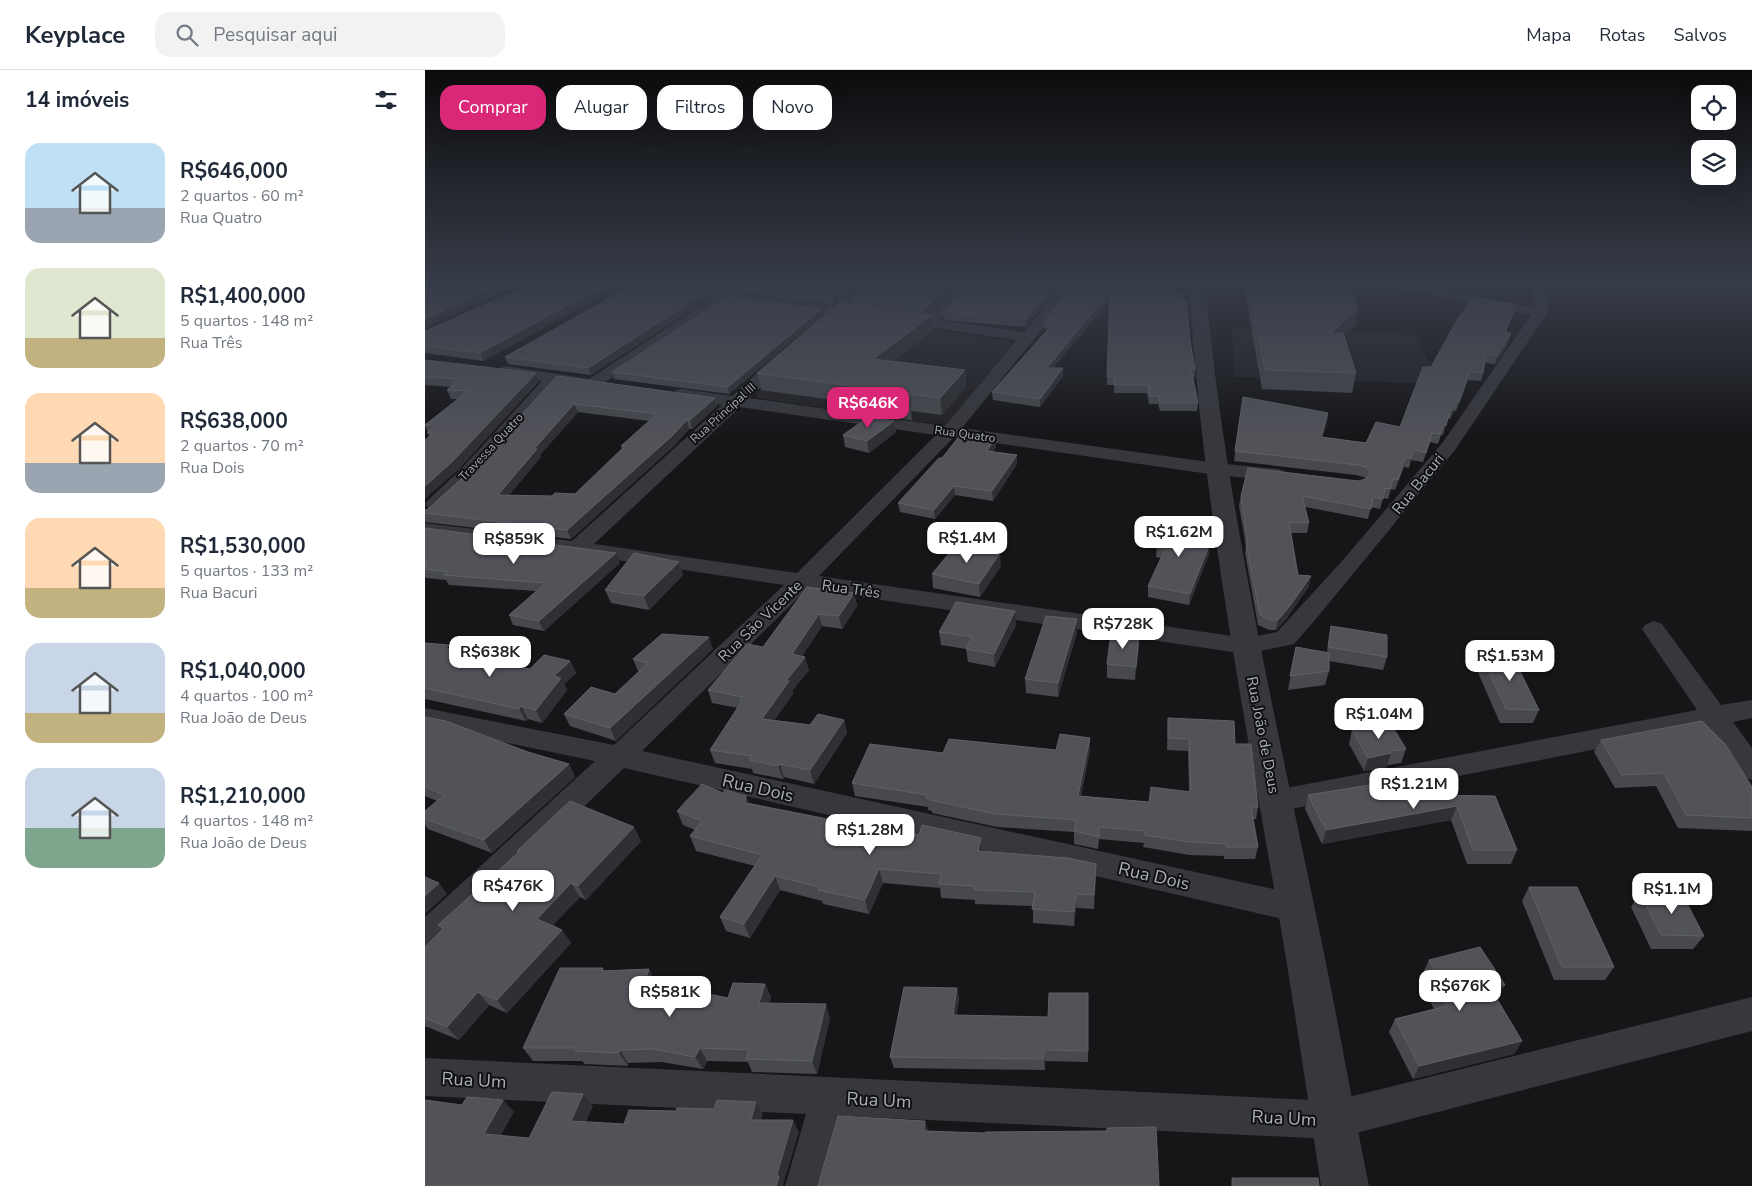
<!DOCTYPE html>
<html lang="pt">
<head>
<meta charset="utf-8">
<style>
  :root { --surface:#fff; --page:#f2f2f3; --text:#1f2937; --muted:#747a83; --line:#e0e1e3; --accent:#db2777 }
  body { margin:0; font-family:"Nunito Sans",sans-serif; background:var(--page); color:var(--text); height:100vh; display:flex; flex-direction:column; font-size:19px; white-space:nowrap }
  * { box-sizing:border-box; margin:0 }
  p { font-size:16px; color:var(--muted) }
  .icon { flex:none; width:28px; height:28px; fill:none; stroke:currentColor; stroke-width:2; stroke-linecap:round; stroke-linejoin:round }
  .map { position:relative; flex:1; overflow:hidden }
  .panel { display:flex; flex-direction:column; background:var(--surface); width:425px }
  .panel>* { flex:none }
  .banner { position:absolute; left:15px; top:15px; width:475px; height:45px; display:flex; gap:10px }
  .controls { position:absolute; left:1266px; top:15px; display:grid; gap:10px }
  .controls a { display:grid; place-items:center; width:45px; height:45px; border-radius:10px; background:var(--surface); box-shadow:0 5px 20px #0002; font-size:25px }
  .price { position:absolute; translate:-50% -42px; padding:0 11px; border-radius:10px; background:#fff; color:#222; font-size:16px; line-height:32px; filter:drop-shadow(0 1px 2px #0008) }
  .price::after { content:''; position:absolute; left:50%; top:30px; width:15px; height:11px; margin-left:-8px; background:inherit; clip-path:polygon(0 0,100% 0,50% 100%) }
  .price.on { background:var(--accent); color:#fff }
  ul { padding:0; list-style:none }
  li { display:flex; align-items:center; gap:15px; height:125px; padding:0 25px }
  li span { display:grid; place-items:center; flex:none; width:140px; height:100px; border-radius:15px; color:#555 }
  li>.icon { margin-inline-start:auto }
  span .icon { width:60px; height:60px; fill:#fffc; stroke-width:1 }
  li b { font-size:21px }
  h2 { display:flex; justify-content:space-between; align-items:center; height:60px; padding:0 25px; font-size:21px }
  .chip { padding:0 18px; border-radius:15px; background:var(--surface); box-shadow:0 5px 20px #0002; font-size:18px; line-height:45px }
  .chip.on { background:var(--accent); color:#fff }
  header { display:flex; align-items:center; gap:30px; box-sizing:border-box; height:70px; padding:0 25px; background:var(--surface); border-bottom:1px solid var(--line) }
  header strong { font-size:24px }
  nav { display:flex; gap:28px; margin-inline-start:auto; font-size:18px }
  .search { width:350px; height:45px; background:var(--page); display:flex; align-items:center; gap:12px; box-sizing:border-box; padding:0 18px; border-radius:15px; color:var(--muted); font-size:19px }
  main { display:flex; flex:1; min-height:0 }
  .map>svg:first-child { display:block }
  .built { fill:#222225 }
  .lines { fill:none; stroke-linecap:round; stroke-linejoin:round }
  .minor { fill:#37383d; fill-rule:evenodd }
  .tertiary { fill:#37383d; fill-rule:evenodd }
  .wall { fill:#47494d; fill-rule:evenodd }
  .shaded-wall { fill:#2f3033 }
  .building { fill:#525359; stroke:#5f6168; fill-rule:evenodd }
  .labels { text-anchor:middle; stroke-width:4; stroke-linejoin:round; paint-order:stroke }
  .far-street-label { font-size:12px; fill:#a8adb8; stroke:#111113 }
  .street-label { font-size:15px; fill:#a8adb8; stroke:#111113 }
  .near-street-label { font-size:18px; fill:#a8adb8; stroke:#111113 }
</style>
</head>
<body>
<header>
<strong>Keyplace</strong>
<div class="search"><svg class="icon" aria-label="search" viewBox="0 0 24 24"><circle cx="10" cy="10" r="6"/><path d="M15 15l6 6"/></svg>Pesquisar aqui</div>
<nav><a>Mapa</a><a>Rotas</a><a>Salvos</a></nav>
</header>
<main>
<section class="panel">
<h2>14 imóveis<svg class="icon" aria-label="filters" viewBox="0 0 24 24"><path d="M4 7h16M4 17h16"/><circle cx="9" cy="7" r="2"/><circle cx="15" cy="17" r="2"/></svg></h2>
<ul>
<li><span style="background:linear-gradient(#bfe0f5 65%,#9aa5b1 0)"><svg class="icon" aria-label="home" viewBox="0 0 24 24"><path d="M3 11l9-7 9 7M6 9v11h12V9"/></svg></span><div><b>R$646,000</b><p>2 quartos · 60 m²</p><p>Rua Quatro</p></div></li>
<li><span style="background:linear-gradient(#dfe7d0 70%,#c2b280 0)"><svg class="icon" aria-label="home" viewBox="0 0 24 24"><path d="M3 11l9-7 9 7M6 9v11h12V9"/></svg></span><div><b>R$1,400,000</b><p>5 quartos · 148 m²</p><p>Rua Três</p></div></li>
<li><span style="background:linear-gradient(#ffd9b3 70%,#9aa5b1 0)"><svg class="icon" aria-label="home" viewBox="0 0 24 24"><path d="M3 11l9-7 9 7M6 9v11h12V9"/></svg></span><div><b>R$638,000</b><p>2 quartos · 70 m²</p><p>Rua Dois</p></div></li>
<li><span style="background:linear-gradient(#ffd9b3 70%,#c2b280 0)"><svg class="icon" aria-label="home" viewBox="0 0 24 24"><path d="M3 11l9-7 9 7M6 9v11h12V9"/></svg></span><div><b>R$1,530,000</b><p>5 quartos · 133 m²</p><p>Rua Bacuri</p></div></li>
<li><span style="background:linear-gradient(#c9d6e8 70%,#c2b280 0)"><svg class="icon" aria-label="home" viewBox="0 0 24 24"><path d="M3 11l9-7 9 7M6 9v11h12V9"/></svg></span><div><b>R$1,040,000</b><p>4 quartos · 100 m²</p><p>Rua João de Deus</p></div></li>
<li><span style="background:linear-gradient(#c9d6e8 60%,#7fa58c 0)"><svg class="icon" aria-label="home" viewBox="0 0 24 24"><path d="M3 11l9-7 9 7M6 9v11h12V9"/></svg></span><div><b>R$1,210,000</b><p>4 quartos · 148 m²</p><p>Rua João de Deus</p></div></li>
</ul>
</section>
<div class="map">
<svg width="1327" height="1116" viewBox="0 0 1327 1116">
  <rect width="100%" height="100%" fill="#161618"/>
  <path class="built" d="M429 247 584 271 588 274 522 356 332 328 333 323 412 251Z
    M807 258 990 264 1015 314 809 307Z"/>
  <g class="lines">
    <path class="minor" d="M314 212H330L314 224 410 236 439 212H454L424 238 428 242 426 245C422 246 417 245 414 247 405 252 403 260 392 257L390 254 401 244 304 231 174 316 162 318 133 314 47 410 17 438 10 440 3 438 0 434 3 430 33 402 117 311 75 304 73 301 75 298 81 296 164 309 288 228 243 222 241 219 243 216 248 215 299 222Z
      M537 212H552L515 250 599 262 641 212H655L537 358 791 393 853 399 860 401 863 405 860 409 853 411 791 405 529 367 394 506 821 568 852 562 918 490 1018 372 1106 245 962 216 955 212H982L1109 238 1110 231 1101 212H1115L1124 231 1122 243 1030 380 885 556 869 574 821 584 382 519 217 681 871 824 882 828 887 838 882 848 871 852 199 698 12 878 0 883V847L170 691 0 656V638L189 675 359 515 152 484 0 465V453L147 471 297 335 251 328 249 324 251 320 257 319 307 326 351 286H363L365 289 363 292 324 328 520 356 592 270 476 253 471 252 469 249 471 246 476 245 501 248ZM315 337 511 365 372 503 169 474Z
      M1229 551 1237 554 1296 635 1327 630V648L1308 652 1327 678V710L1317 707 1283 657 851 742 841 739 837 731 841 723 851 720 1272 640 1217 559 1221 554Z
      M1327 927V961L908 1069 419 1046 400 1116H360L381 1044 0 1026V988L908 1031Z"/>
    <path class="tertiary" d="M764 212H780C799 422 846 628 889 835 909 928 925 1022 944 1116H896C882 1022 868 928 852 835 816 628 776 422 764 212Z"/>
  </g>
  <path class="wall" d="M112 212 59 291 0 283V261Z
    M241 212H311L299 220Z
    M436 212 409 235 319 223 317 216Z
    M534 212 502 244 507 245 508 260 469 291 540 300 541 317 517 345 486 341 487 350 462 346 461 337 336 320 332 303 429 235 428 230Z
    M652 212 750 224 757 230 770 299V307H768L773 333 772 341H735L733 334H724L722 323H689V315H682L685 229 628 298 638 306 615 337 568 330 567 322 623 259H619V252Z
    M821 212H922L933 238 930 256 919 266 931 303 927 323 837 319 820 222Z
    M281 222 283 229 166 305 83 294 80 287Z
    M630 222 601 257 519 250 518 242Z
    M1089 244 1081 262 1086 263 1084 271 1079 281 1070 294 1060 293 1058 303 1056 311 1043 310 1031 341H1029L1025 349H1022L1018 365H1016L1013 374 1005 372 998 392 986 390 984 398 979 397 970 420 966 419 963 429 958 428 955 439 946 437 943 449 880 437 884 453 882 463H866L873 505 884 516 862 548 851 560H844L833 555 820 483 821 476 814 436 816 426 933 411 940 409 939 407 931 405 809 391 818 327 903 343 897 367 941 373 975 357 1006 297Z
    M398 245 304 324 189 309 187 302Z
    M0 290 111 303 114 311 32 401 4 366 0 355 33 329H26L22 320 27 317 0 315Z
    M132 306 290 328 292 336 267 359H264L250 375 146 469 0 452V440L3 439 44 402ZM153 342 224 351 196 376 197 379 150 424 127 426 84 425 116 387 115 385Z
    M469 351 471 362 444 383 420 377 418 365Z
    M571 377 568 382 592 385V394L568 431 530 425 510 449 475 442 473 433 517 388Z
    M0 458 195 493 119 561 88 555 84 545 111 521 24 515 21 510 1 508 0 507Z
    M774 467 772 471 784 484 764 535 723 527V516L736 488 731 487 732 475Z
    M254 492 258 505 224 540 186 533 180 520Z
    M576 496 555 527 508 518 507 504Z
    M429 523 432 536 417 559 397 556 377 586 384 600 367 621 368 624 349 650 385 655 419 650 422 663 389 714 359 707 358 709 328 703 327 699 290 693 285 680 313 638 287 633 283 620 338 577Z
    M652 549V562L633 627 601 623 600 609Z
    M591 555 570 597 543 592 541 579 516 575 514 562Z
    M906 556 962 587 958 600 904 591V601L900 615 863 620 871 577 902 582Z
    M714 565 710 610 682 608V594Z
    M0 573 26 579 52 589 105 599 145 591 151 603 139 614 142 620 117 653 103 649 101 651 0 629Z
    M288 579 191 671 145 656 139 644 190 624 214 602 213 601 208 589Z
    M1056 585 1114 640 1108 653H1075L1051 598Z
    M0 647 103 682 144 694 150 707 67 783 3 759 0 755V741L12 731 0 726Z
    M743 648 810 674 833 737 831 749H828L833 777 830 789H799V786L764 785 718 777 719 773 674 769 673 779 649 774V762L572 757 507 743V741L503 740V737L430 726 427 713 518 683 665 680 656 726 724 732 764 722 763 681 742 680Z
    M927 660 981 679 976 693 963 695 962 697 939 701 924 674Z
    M1176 670 1327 717V761L1253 758 1231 716 1190 718 1169 682Z
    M956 710 993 725 1070 726 1092 780 1086 794H1042L1026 750 897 774 880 739 883 725 955 713Z
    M298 723 321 726 324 733 408 750 494 765 556 768 557 782 671 794 669 839 651 838 649 856 608 853V836L550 834V830L516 828 515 818 458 813 444 844 398 834 397 831 355 820 325 868 301 861 295 847 330 796 271 781 265 766 270 760 258 755 252 741Z
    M216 771 161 830 155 827 128 855 137 860 146 873 82 943 64 935 34 970 0 956V877L17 860 13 855 93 783 92 781Z
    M1104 817 1189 897 1180 910H1129L1097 831Z
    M1215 823 1279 866 1268 879H1226L1206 837Z
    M1004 890 1072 929 1097 971 1089 984 988 1009 964 962 970 949 1009 939 1000 922 1004 913 998 903Z
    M179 900 231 913 230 915 253 918 303 928 340 914 346 927 344 933 405 948 392 1004 327 1002 323 992 282 991 278 999 236 992 203 993V996L160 994 157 991H108L98 978Z
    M532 918 534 929 531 946 623 947 663 923V992L620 991V1000L469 998 465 987Z
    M807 1108 894 1116H806Z"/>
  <path class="shaded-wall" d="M81 212H98L0 258V249Z
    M186 212H201L59 291 55 283Z
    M298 212H311L299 220 297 213Z
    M427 212H436L409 235 408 228Z
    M527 212H534L499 247 498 240Z
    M630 214V222L601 257 600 250Z
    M685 221V228L622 306V298Z
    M281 222 283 229 166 305 163 298Z
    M1091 235 1089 244 1077 270 1080 262Z
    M933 238 930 256 903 282 906 263Z
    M396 239 398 245 304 324 303 317Z
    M507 245 508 260 451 305 448 289Z
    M1086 263 1084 271 1079 281 1070 294 1072 286Z
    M638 298V306L615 337V329Z
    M540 300 541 317 517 345 515 328Z
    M1045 301 1043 310 1031 341 1034 332Z
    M111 303 114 311 32 401 0 429V416Z
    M290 328 292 336 267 359 265 350Z
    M1032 331 1029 341 1025 349 1028 340Z
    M149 334 153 342 115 385 116 387 77 434 73 425 109 379Z
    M903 343 902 353 895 377 896 367Z
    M262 350 264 359 250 375 146 469 142 460Z
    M469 351 471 362 444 383 442 371Z
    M570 368 571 377 563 390 562 381Z
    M592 385V394L568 431 567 421Z
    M981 387 979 397 970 420 973 410Z
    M529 416 530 425 510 449 509 440Z
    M775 456 774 467 765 481 766 470Z
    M785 473 784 484 764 535 765 524Z
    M191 483 195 493 119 561 114 551Z
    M575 483 576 496 555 527 554 514Z
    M254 492 258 505 224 540 219 526Z
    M886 506 884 516 862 548 851 560 853 550Z
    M429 523 432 536 417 559 414 546Z
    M590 541 591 555 570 597 569 584Z
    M394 544 397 556 370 597 367 584Z
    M652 549V562L633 627V613Z
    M714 565V579L710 610 711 597Z
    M284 567 288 579 191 671 185 658Z
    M48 581 55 593 42 587Z
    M380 587 384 600 367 621 368 624 341 662 337 649 361 611Z
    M145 591 151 603 139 614 142 620 117 653 111 640 129 606Z
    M96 636 103 649 101 651 94 639Z
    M419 650 422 663 389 714 385 700Z
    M665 668V680L653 738V726Z
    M966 683 962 697 939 701 943 688Z
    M144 694 150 707 67 783 59 770Z
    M355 694 359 707 358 709 353 696Z
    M321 726 326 740 320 733Z
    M1032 736 1026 750 897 774 901 760Z
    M209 757 216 771 161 830 153 816Z
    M556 768 557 782 553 781Z
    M671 794V808L669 839V825Z
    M454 799 458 813 444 844 440 830Z
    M350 806 355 820 325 868 319 854Z
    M14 813 22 824 0 844V826Z
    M146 813 155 827 121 862 112 849Z
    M651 824V838L649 856V842Z
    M137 860 146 873 82 943 72 930Z
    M224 899 231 913 226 929 218 916Z
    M340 914 346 927 340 946 334 933Z
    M1080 915 1072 929 1066 919Z
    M532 918 534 929 530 957 528 945Z
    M53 922 64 935 34 970 22 957Z
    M401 934 405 948 392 1004 387 991Z
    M1097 971 1089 984 988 1009 994 996Z
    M275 978 282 991 278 999 270 987Z
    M195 980 203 993V996L194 983Z
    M619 980 620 991V1000L619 989Z
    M158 1024 168 1036 156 1063 146 1051Z
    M78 1030 89 1042 70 1076 59 1064Z
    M331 1032 338 1044 333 1062 326 1050Z
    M368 1050 374 1062 358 1115 359 1116H351L352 1104Z
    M500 1051 504 1062 499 1061Z"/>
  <path class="building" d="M3 212H81L0 249V213Z
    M112 212H186L55 283 0 276V261Z
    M322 212H427L408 228 317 216Z
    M448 212H527L498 240 428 230Z
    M547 212H607L630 214 600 250 518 242Z
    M652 212H749L750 224H757V230H761L765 271 770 299H766L773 333H735L734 326H724L723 315H689V307H682L685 221 622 298H638L615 329 567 322 629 253 619 252Z
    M823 212H922L933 238 906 263H918L931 303 840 300Z
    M212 213 281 222 163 298 80 287Z
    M303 227 396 239 303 317 187 302Z
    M1049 227 1091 235 1080 262 1086 263 1081 272 1072 286 1061 284 1058 303 1045 301 1034 332 1032 331 1028 340 1025 339 1021 356 1018 355 1015 364 1007 363 1001 383 989 380 986 388 981 387 973 410 968 409 965 419 960 418 958 429 948 427 946 439 877 426 884 453 864 452 873 505 886 506 864 537 853 550H846L835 545 821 473H823L816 426 823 398 933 411 941 409 945 403 941 397 933 395 810 381 818 327 903 343 896 367 941 373 951 352 975 357 998 297H1006L1033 248Z
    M414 233 507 245 448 289 540 300 515 328 477 323 484 332 459 329 470 322 332 303Z
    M0 290 111 303 27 392 0 416V370L8 363H2L11 355H0L43 321 22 320 35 309 0 307Z
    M132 306 290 328 265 350H262L247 366 142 460 0 443V440L3 439 44 402ZM149 334 232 344 196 376H200L150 424 130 423 127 426 73 425 112 379H109Z
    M443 347 469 351 442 371 418 365Z
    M536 364 570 368 562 381 592 385 567 421 529 416 509 440 473 433 514 388H517Z
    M744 448 775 456 766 470 785 473 765 524 723 516 741 477 732 475Z
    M0 458 191 483 114 551 84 545 121 513 18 505 23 502 0 499V495L3 493 0 492Z
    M531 475 575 483 554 514 507 504Z
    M209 483 254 492 219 526 180 520Z
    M382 517 429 523 414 546 394 544 367 584 380 587 361 611H364L337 649 385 655 393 644 419 650 385 700 355 694 353 696 324 690 327 686 285 680 317 631H315L318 627 283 620 322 574 338 577Z
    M531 532 590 541 569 584 541 579 547 567 514 562Z
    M621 546 652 549 633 613 600 609Z
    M906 556 962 565V587L903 577Z
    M686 563 714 565 711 597 682 594Z
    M237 564 284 567 185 658 139 644 166 617 190 624 223 593 208 589Z
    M0 573 24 575 21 578 48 581 42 587 105 599 119 585 145 591 129 606 136 608 111 640 96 636 94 639 0 618Z
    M871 577 904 583V601L865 606Z
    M1056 585H1087L1114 640 1081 639Z
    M0 647 21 651 103 682 144 694 59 770 0 749V741L19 725 0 717Z
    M743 648 809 651 810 674H826L833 737H826L833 777H801V774L765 772 719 765 720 761 674 757V767L649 761 651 750 571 744 505 730 506 729 501 728 502 725 427 713 445 674 518 683 524 669 631 680 635 664 665 668 653 726 724 732 726 717 766 722 764 669 743 668Z
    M1277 651 1301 675 1327 717V748L1261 745 1239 703 1197 705 1176 670Z
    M966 654 981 679 965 681 966 683 943 688 927 660Z
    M980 706 993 725 1070 726 1092 780H1048L1032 736 901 760 883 725 957 713 956 710Z
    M277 714 298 723 300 720 321 726 320 733 408 750 494 765 497 755 556 768 553 781 643 788 671 794 669 825 651 824 649 842 607 839 610 822 549 820V816L514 814 516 804 454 799 440 830 393 820 394 817 350 806 319 854 295 847 337 785 265 766 277 751 252 741Z
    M145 731 209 757 153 816 146 813 112 849 137 860 72 930 53 922 22 957 0 948V877L19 858 13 855 94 782 92 781Z
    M0 807 14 813 0 826Z
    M1104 817H1152L1189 897H1137Z
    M1215 823 1257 824 1279 866 1236 865Z
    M1055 877 1080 915 1066 919 1097 971 994 996 970 949 1022 936 1006 909 1014 907 1004 890Z
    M135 898H178L177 901 224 899 218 916 251 914 250 917 303 928 308 913 340 914 334 933 401 934 387 991 321 989 324 980 275 978 270 987 228 979 195 980 194 983 150 981 152 978H98Z
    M479 917 532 918 528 945 623 947 624 923H663V981L619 980V989L465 987Z
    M127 1022 158 1024 146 1051 199 1054 204 1040 251 1041 252 1038 289 1039 292 1030 331 1032 326 1050H368L352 1104 354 1107 351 1116H0V1030L37 1035 42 1027 78 1030 59 1064 104 1068Z
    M413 1046 500 1051 499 1061 560 1063V1062L682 1061V1058L731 1057 734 1116H393Z
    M807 1108H893L894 1116H808Z"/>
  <linearGradient id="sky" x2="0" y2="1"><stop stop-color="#0c0c0d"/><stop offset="0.58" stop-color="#363c48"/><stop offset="1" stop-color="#363c48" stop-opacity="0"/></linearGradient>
  <rect width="1327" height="368" fill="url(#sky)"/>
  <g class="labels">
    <g class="far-street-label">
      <text transform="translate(298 343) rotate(-42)" y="4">Rua Principal III</text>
      <text transform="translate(540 364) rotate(8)" y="4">Rua Quatro</text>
      <text transform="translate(66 377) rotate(-47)" y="4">Travessa Quatro</text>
    </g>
    <g class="street-label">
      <text transform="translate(993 414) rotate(-51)" y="5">Rua Bacuri</text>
      <text transform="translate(426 519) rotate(8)" y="5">Rua Três</text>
      <text transform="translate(335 551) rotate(-44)" y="5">Rua São Vicente</text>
      <text transform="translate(838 665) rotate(79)" y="5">Rua João de Deus</text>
    </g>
    <g class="near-street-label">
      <text transform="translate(333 718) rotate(13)" y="6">Rua Dois</text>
      <text transform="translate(729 806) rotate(13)" y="6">Rua Dois</text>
      <text transform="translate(49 1010) rotate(3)" y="6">Rua Um</text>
      <text transform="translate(454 1030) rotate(3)" y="6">Rua Um</text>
      <text transform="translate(859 1048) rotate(3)" y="6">Rua Um</text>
    </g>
  </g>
</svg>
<div class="controls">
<a><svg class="icon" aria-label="locate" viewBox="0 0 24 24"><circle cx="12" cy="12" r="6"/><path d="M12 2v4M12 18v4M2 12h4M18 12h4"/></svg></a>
<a><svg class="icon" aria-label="layers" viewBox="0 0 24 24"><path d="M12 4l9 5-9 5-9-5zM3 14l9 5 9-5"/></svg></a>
</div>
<b class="price on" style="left:443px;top:359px">R$646K</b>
<b class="price" style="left:754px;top:488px">R$1.62M</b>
<b class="price" style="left:542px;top:494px">R$1.4M</b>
<b class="price" style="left:89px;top:495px">R$859K</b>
<b class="price" style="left:698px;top:580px">R$728K</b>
<b class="price" style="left:65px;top:608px">R$638K</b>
<b class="price" style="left:1085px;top:612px">R$1.53M</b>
<b class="price" style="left:954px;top:670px">R$1.04M</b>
<b class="price" style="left:989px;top:740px">R$1.21M</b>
<b class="price" style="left:445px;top:786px">R$1.28M</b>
<b class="price" style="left:88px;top:842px">R$476K</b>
<b class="price" style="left:1247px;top:845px">R$1.1M</b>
<b class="price" style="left:1035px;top:942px">R$676K</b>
<b class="price" style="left:245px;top:948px">R$581K</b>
<div class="banner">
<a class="chip on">Comprar</a>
<a class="chip">Alugar</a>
<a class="chip">Filtros</a>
<a class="chip">Novo</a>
</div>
</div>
</main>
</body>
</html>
